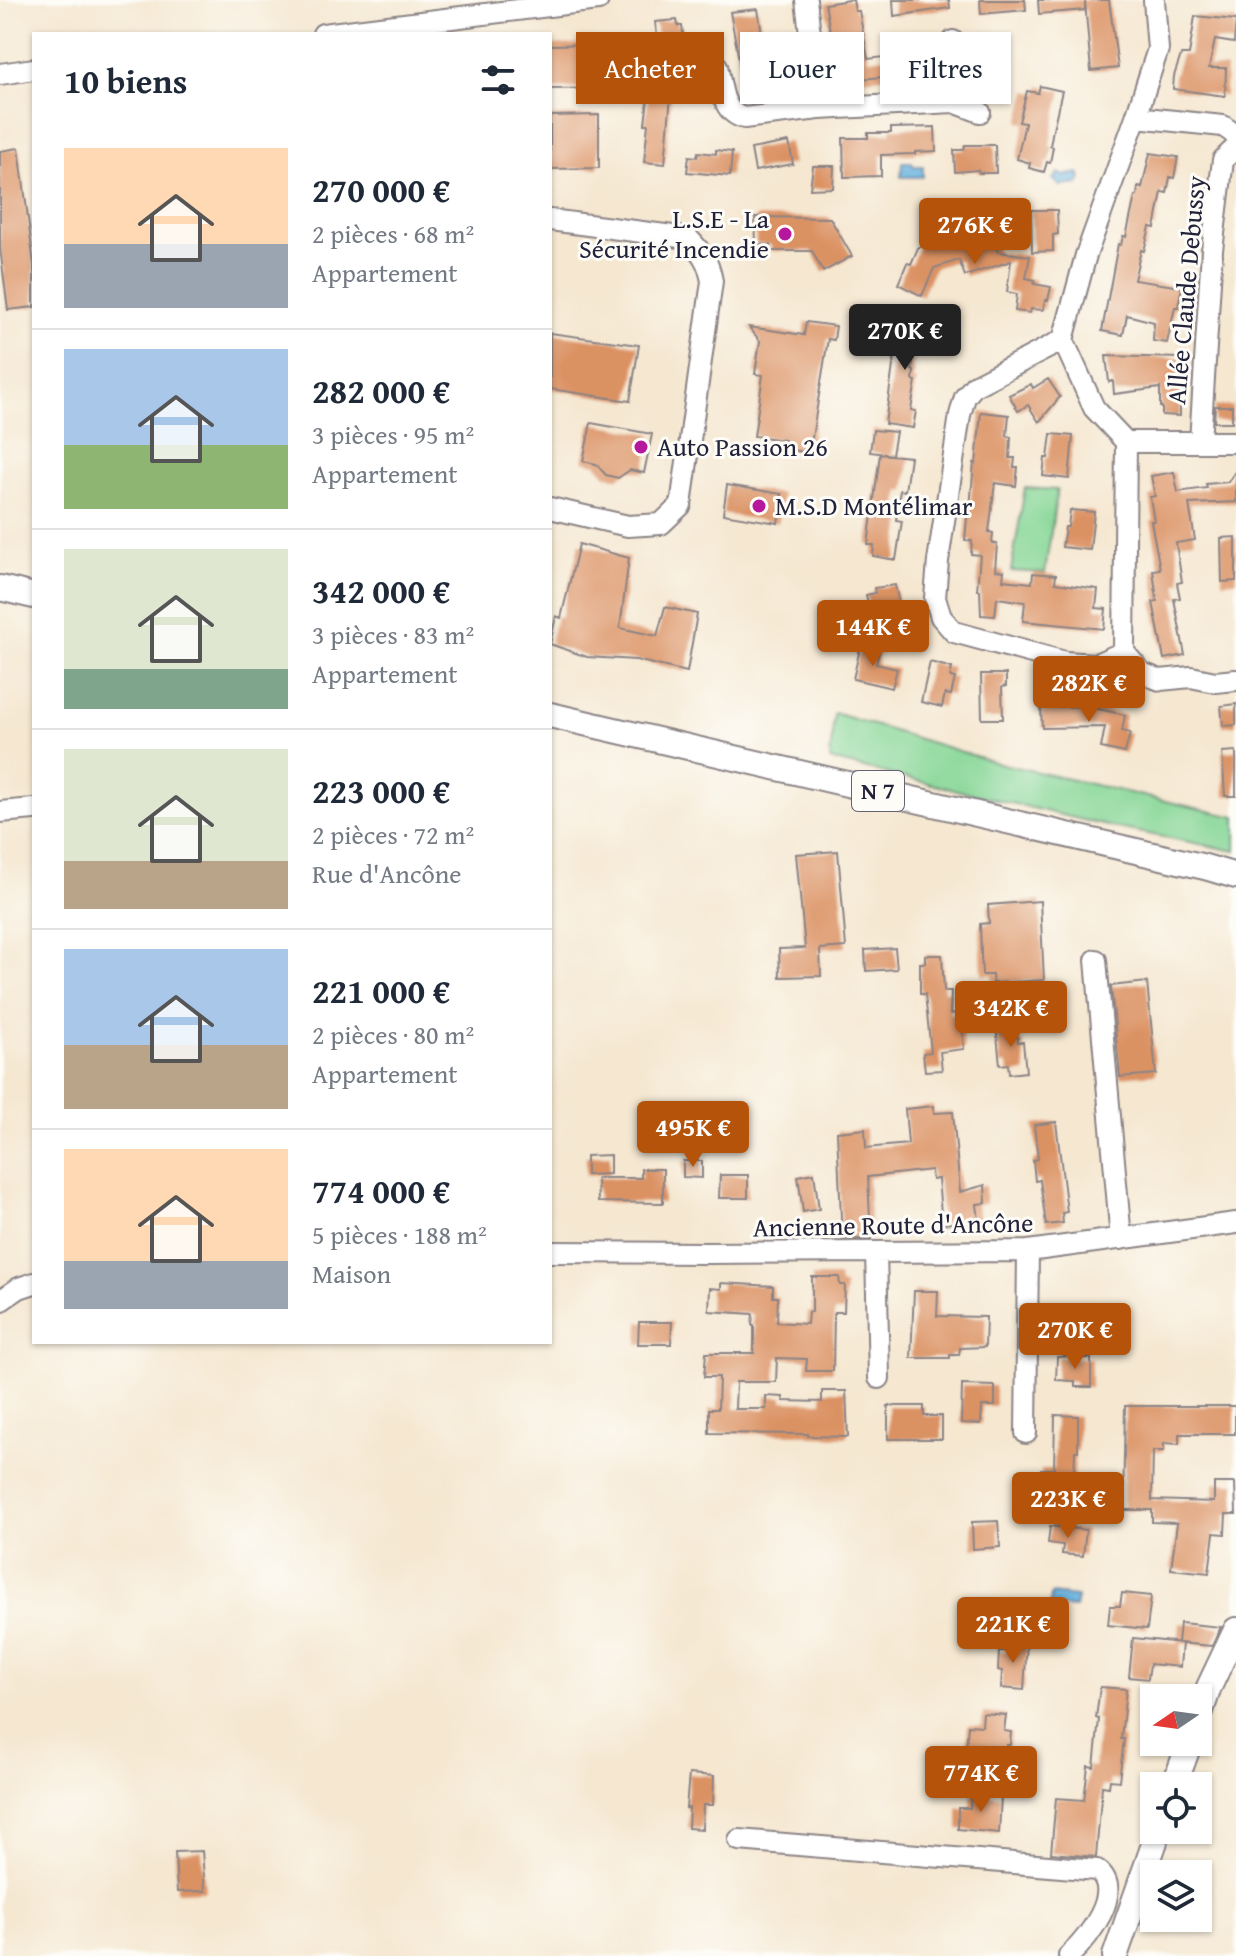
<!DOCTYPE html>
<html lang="fr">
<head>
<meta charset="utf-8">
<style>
  :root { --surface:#fff; --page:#f2f2f3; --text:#1f2937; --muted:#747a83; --line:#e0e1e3; --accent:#b45309 }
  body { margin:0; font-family:"Gentium Book Plus",serif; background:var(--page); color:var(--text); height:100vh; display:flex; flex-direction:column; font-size:30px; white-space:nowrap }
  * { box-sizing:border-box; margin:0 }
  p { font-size:26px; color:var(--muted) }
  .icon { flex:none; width:44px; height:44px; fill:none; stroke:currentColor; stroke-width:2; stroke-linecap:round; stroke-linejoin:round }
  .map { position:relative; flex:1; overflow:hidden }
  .side { position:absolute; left:32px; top:32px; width:520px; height:1312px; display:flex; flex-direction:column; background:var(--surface); border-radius:0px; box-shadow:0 2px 6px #0004 }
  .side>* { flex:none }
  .hud { position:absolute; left:576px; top:32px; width:540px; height:72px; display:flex; gap:16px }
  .needle { width:52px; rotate:257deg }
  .controls { position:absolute; left:1140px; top:1684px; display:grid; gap:16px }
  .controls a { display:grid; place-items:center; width:72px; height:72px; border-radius:0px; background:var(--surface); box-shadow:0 2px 6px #0004; font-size:40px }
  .price { position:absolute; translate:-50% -68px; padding:0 18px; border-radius:8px; background:var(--accent); color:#fff; font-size:26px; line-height:52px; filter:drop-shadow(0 2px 4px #0008) }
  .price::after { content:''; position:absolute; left:50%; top:48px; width:24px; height:18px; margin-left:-12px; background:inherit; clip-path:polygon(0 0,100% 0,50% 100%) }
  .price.selected { background:#222; color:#fff }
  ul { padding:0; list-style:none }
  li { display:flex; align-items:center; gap:24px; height:200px; padding:0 32px }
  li+li { border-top:2px solid var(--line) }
  li span { display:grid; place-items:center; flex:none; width:224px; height:160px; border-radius:0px; color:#555 }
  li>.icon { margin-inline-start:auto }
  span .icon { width:96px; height:96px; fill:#fffc; stroke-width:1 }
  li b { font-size:34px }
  h2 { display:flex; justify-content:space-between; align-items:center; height:96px; padding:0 32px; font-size:34px }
  .chip { padding:0 28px; border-radius:0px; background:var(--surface); box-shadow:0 2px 6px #0004; font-size:28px; line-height:72px }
  .chip.selected { background:var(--accent); color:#fff }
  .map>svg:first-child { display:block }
  .green { fill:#86d696; stroke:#547c68; stroke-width:2 }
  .water { fill:#64afdc; stroke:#43688c; stroke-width:2 }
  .building { fill:#db9264 }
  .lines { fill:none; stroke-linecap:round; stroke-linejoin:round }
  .minor-casing { stroke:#8c8486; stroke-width:24 }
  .major-casing { stroke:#8c8486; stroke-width:28 }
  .minor { stroke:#fff; stroke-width:20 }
  .major { stroke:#fff; stroke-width:24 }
  .poi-dot { fill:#b5179e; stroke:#fdfcf7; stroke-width:3 }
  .labels { text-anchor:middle; stroke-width:6; stroke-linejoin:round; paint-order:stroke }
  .shield { fill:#fdfcf7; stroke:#646373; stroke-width:2 }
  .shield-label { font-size:24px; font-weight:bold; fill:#22223b }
  .poi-label { font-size:26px; fill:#22223b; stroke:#fdfcf7; text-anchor:start }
  .street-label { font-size:26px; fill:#22223b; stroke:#fdfcf7 }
</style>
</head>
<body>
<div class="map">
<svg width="1236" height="1956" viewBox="0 0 1236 1956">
  <rect width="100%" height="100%" fill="#fdfcf7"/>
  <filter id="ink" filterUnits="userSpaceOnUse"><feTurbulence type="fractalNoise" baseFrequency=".0125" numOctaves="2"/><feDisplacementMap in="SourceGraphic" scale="16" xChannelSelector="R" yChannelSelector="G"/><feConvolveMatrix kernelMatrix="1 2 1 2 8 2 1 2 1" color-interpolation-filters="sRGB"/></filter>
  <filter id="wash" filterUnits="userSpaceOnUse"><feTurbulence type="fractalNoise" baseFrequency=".006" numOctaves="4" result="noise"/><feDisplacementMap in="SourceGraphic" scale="32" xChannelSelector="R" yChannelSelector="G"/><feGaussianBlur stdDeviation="1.8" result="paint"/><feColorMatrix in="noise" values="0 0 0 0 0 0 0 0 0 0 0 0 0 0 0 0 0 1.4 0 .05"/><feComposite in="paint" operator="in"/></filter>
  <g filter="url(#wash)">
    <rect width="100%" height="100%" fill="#f5e7d0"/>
    <path class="green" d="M1025 488 1057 490 1045 573 1011 571Z
      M834 713 998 763 1236 817V851L1112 827 830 760Z"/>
    <path class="water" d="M902 162H912L913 166H923V177H901Z
      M1059 173 1064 176 1079 173 1081 178 1079 184 1060 186 1053 179Z
      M1051 1594 1077 1597 1075 1608 1050 1606Z"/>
    <g id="blocks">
      <path class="building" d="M849 0H853L855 11H859L868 59 892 56 893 62 927 58 930 79 896 83 895 76 860 79 861 83 833 88 828 59 835 58 825 4Z
        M893 0H949L950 8 894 16Z
        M980 0H1025L1026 10 981 14Z
        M1038 0H1109L1118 68 1091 71 1085 2V10L1039 14Z
        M758 9 768 72 776 70 779 88 754 92 755 95 742 97 739 77 742 76 730 12Z
        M1195 16 1236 20 1234 43 1215 40 1209 68H1226L1225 96 1173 89 1174 76 1181 55H1189Z
        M677 20 678 26H682L687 61H683L681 95H671L665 164 644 162 648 124H645L649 90H664L655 22Z
        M609 44V88L550 89V45Z
        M977 53 1000 62 988 91 967 84V78Z
        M1040 86 1062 91 1053 129 1050 146 1053 147 1050 163 1047 162 1044 172 1029 168 1030 163 1017 159 1025 123 1019 122 1027 91 1038 93Z
        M599 115V168L550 169V116Z
        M935 127 936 151 915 152V154L881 155V176L844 177 843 138H868V133H891V128Z
        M789 142 793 164 755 171 751 149Z
        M965 145H995L996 173H979L978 170 955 172 954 150H964Z
        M19 148 34 265V307L8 310 0 248V151Z
        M716 150 732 152 730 176 687 172 689 156 697 157 698 152 716 154Z
        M1150 153 1178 157 1174 178 1170 177 1167 193 1162 192 1155 228 1150 227 1144 251 1141 250 1134 280 1182 287 1178 307H1175L1167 343 1153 341 1154 322 1127 315 1123 335 1102 331 1118 244 1121 245 1123 236 1126 237 1135 196H1137L1138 187 1142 188Z
        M813 166H834L833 188 810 189Z
        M1031 210H1057L1058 234 1053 235V251L1032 252Z
        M755 217 830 218 852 256 823 272 812 251H771V245L756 244Z
        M987 225 998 252 1030 256 1026 278 1035 280 1034 284 1051 287 1048 300H1045L1043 310 1031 309 1030 313 1015 311 1017 294 1007 292 1011 261 965 276 959 260 934 268 922 296 898 284 907 263 911 264 918 248 929 242 940 246 943 239Z
        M903 314 933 317 927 326 925 337 917 336 912 370 914 371 913 380 916 381 911 410 916 411 913 428 885 424 894 358H891L894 337 900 338Z
        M806 322 836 326 834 340 828 339 811 444 806 443 804 452 784 449 785 440 754 436 763 375 755 374 760 341 749 327 804 335Z
        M550 333 639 345 630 401 550 389Z
        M1106 356 1181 358 1180 375H1183L1182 407 1180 408V416L1162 415V407H1160V388L1114 394 1113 381 1109 382Z
        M1048 379 1060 397 1039 422 1028 405 1018 411 1009 395 1031 384 1033 388Z
        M1215 406H1232V422H1214Z
        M981 412 1009 415 1007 436 1011 437 1010 458H1015L1014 467H1018L1016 486 995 483 989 532 993 533 992 543 997 544 995 570 1004 571 1003 580 1032 583 1033 573 1056 575 1055 583 1098 589 1096 608 1106 609 1104 629 1023 621 1025 602 997 598 995 616 981 615 980 590H977L980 555 971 554 972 541 965 540 968 507H970L974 463 976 464Z
        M591 423 652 434 644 473 630 470 618 478 606 475 596 464 583 461Z
        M873 430 896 432 892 455 870 452Z
        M1051 434 1073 436 1069 479 1043 476 1045 458H1048Z
        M880 454 910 457 905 491 900 490 896 520 902 521 896 560 873 556 874 545H868Z
        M1236 470V502L1189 504 1195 540 1176 543 1182 582 1177 583 1180 598 1174 599 1185 655 1164 659 1153 602 1157 601 1153 570 1160 569 1151 521H1154L1150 497 1155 496 1151 476 1174 472 1178 492 1207 488 1206 484 1228 482Z
        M727 485 782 494 778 523 723 514Z
        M1070 510 1094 512 1090 550 1062 547 1065 527H1068Z
        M1236 537V581L1222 582 1221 538Z
        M579 544 629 558 620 628 657 636 665 607 697 614 687 672 636 660 587 657 550 644 556 616 561 618Z
        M895 585 902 618 885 621 884 614 871 616 866 595 875 593 874 588Z
        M861 644 880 649 876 664 897 669 892 688 853 679Z
        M930 662 952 668 950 677 955 678 951 695 945 694 942 707 921 702Z
        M981 674H1006V686L1002 687 1003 719H982Z
        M1236 704V725L1223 726 1221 706Z
        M1085 706 1125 715 1122 731 1130 733 1125 753 1101 748 1105 727 1042 728 1041 708Z
        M1236 751V796H1225L1222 752Z
        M838 851 846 947 820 949 821 976 780 977 779 949 805 948 796 854Z
        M1040 901 1044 980 993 983 992 975H982L981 955 980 924 989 923 988 905Z
        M895 948 897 969 866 971 865 950Z
        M925 955H942L944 991H951L950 1014 960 1013 964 1049 940 1052 942 1070 925 1071 923 1053 931 1052 925 994H920V963H925Z
        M1147 982 1156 1074 1120 1077 1111 986Z
        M1016 1023 1018 1042H1023L1026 1072 1009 1074 1008 1064 1000 1065 996 1025Z
        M933 1106 934 1113 953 1112 960 1192 985 1185 986 1203 977 1204 979 1221 942 1224 938 1179 932 1180 931 1170 868 1177 871 1239H842L837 1132 865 1129 866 1148 908 1144 905 1109Z
        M1056 1122 1067 1212 1062 1213 1063 1223 1046 1225 1040 1180 1035 1181 1033 1160 1038 1159 1034 1125Z
        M610 1155V1174L586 1175V1156Z
        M683 1161H702V1178L683 1177Z
        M641 1169H663V1203L598 1202 597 1178H641Z
        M814 1173 819 1209 803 1212 798 1176Z
        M720 1175H748V1198H719Z
        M812 1277H839L840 1285H845L844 1312H834L833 1371H806L807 1359 777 1358 776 1382H736L735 1409H766V1396L783 1397V1401L822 1402V1391H846L848 1437 808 1436V1434L709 1433V1409H718L719 1377H704L706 1353H754V1325H752L753 1314 709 1311 710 1288 721 1289V1283L773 1286V1297H778L777 1322 807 1324 808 1312H812Z
        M914 1291H938L937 1316 986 1317 985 1347 960 1348 959 1355H950V1358H911Z
        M639 1322H672L671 1344H638Z
        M1074 1356V1358H1091V1387H1075V1381L1056 1380 1057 1357Z
        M962 1385 995 1386V1406H982L981 1424 961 1423Z
        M888 1406H924V1416H942V1439H888Z
        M1125 1406H1235V1434H1179V1444L1164 1443V1451H1153L1152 1500 1214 1502V1483H1235L1236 1514H1226L1225 1534 1214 1533 1209 1573 1171 1569 1177 1523 1152 1522V1510H1123Z
        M1055 1415 1078 1416V1451H1075L1073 1502 1048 1501 1049 1484 1041 1483V1469H1054Z
        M998 1521 1000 1547 973 1549 972 1522Z
        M1050 1526 1086 1530 1083 1556 1062 1554 1063 1545 1048 1543Z
        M1122 1593 1151 1596 1147 1629 1108 1625 1110 1606H1120Z
        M1180 1623 1191 1624 1221 1627 1212 1646 1178 1643Z
        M1133 1638 1182 1643 1180 1667 1150 1664 1148 1679 1129 1677Z
        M1007 1640 1027 1642 1024 1690 1001 1688 1002 1671 998 1670 999 1651H1007Z
        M1100 1687 1126 1689 1121 1739H1124L1119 1781 1110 1780 1109 1787 1102 1786 1096 1857 1051 1853 1056 1798 1084 1800 1088 1766 1094 1767 1099 1719 1096 1718Z
        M983 1713 1006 1715 1004 1731 1011 1732 1010 1745H1006L1005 1758 987 1756V1751L966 1750 968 1725 982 1726Z
        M689 1774 714 1776 713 1805H703L702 1829 688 1828 689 1808H686Z
        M971 1795 1001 1796 999 1833 958 1829V1808H970Z
        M202 1851 205 1891 177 1892 175 1852Z"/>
    </g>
  </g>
  <g filter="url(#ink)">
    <use href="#blocks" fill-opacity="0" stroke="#8c8486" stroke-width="2"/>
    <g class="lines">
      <defs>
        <path id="minor" d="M806 0 819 109
          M323 34 598 0
          M717 66C722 87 721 112 744 118L819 109 954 102 953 41
          M0 74 34 69
          M954 102 980 112
          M1136 117 1223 126 1236 135
          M550 220 688 238C702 253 708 260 712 281L681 505 661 524 628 526 550 508
          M1063 340 974 386 965 397 960 415 938 561 935 598 941 617 954 632 1065 662 1096 664 1124 652 1126 442 1094 408 1063 340 1086 255 1136 117 1158 49 1154 0
          M1126 442H1236
          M1200 442 1212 250 1223 160 1236 147
          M1124 652 1142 673 1160 680 1191 677 1215 682 1236 680
          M0 812 34 809
          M1096 960 1121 1239
          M550 1252 707 1253 1028 1251 1236 1223
          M876 1252 879 1378
          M0 1301 19 1288 34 1283
          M1026 1433 1028 1251
          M739 1840 1097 1870C1126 1891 1087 1939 1069 1956"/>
        <path id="major" d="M0 588 34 596
          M550 715 1205 867 1236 876
          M1198 1720 1209 1687 1236 1630
          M1174 1786 1190 1742
          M1115 1956 1159 1830"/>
      </defs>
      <use href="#minor" class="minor-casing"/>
      <use href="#major" class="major-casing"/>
      <use href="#minor" class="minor"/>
      <use href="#major" class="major"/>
    </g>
  </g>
  <g class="poi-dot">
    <circle cx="785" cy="234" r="8"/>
    <circle cx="641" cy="447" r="8"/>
    <circle cx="759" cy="506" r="8"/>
  </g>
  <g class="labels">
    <rect class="shield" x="852" y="771" width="52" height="40" rx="6"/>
    <g class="shield-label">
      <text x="878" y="799">N 7</text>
    </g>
    <g class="poi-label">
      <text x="769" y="228" text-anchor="end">L.S.E - La<tspan x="769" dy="30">Sécurité Incendie</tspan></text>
      <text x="657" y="456">Auto Passion 26</text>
      <text x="775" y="515">M.S.D Montélimar</text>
    </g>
    <g class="street-label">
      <text transform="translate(1186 290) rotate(-85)" y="9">Allée Claude Debussy</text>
      <text transform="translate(893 1225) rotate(-1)" y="9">Ancienne Route d'Ancône</text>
    </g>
  </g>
</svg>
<div class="controls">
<a><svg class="needle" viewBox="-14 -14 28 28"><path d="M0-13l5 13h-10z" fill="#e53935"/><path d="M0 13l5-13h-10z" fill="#747a83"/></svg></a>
<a><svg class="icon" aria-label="locate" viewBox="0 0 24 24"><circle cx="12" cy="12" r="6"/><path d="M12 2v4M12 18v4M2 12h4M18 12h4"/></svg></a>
<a><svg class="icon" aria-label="layers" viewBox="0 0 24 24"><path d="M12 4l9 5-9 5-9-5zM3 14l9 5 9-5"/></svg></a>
</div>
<b class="price" style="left:975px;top:266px">276K €</b>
<b class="price selected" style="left:905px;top:372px">270K €</b>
<b class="price" style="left:873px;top:668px">144K €</b>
<b class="price" style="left:1089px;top:724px">282K €</b>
<b class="price" style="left:1011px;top:1049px">342K €</b>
<b class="price" style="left:693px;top:1169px">495K €</b>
<b class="price" style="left:1075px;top:1371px">270K €</b>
<b class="price" style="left:1068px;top:1540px">223K €</b>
<b class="price" style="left:1013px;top:1665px">221K €</b>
<b class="price" style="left:981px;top:1814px">774K €</b>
<div class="hud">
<a class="chip selected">Acheter</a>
<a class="chip">Louer</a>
<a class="chip">Filtres</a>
</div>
<section class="side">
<h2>10 biens<svg class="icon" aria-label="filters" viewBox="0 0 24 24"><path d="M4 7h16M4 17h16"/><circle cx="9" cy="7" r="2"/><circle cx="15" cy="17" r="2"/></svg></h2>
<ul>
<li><span style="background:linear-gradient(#ffd9b3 60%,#9aa5b1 0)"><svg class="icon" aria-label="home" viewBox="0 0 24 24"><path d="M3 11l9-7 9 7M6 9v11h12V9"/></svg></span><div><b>270 000 €</b><p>2 pièces · 68 m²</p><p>Appartement</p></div></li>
<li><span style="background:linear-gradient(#a9c7e8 60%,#8fb573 0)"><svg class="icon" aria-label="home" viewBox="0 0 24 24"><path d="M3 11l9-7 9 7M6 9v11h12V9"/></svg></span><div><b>282 000 €</b><p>3 pièces · 95 m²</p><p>Appartement</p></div></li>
<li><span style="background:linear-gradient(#dfe7d0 75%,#7fa58c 0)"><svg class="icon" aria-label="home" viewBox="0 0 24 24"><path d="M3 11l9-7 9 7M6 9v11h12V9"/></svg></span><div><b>342 000 €</b><p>3 pièces · 83 m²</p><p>Appartement</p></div></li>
<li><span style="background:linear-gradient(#dfe7d0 70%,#b9a48a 0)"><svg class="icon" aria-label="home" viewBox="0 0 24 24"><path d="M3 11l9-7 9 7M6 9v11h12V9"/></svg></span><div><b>223 000 €</b><p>2 pièces · 72 m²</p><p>Rue d'Ancône</p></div></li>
<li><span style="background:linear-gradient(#a9c7e8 60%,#b9a48a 0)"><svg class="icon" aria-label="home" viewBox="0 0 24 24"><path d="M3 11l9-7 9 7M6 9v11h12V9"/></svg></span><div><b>221 000 €</b><p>2 pièces · 80 m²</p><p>Appartement</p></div></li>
<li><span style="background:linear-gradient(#ffd9b3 70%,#9aa5b1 0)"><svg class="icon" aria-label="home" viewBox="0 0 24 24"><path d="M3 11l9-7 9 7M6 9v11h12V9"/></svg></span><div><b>774 000 €</b><p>5 pièces · 188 m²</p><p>Maison</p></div></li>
</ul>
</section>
</div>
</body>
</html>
